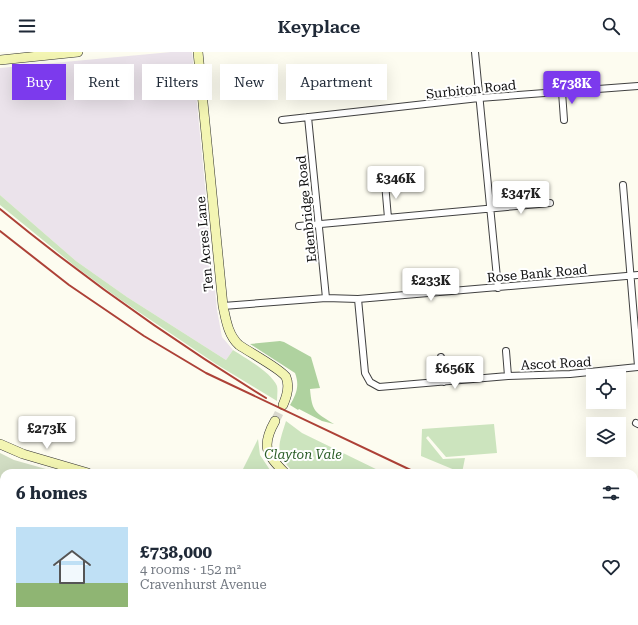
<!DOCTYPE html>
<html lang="en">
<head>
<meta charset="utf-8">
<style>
  :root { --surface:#fff; --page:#f2f2f3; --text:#1f2937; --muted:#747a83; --accent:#7c3aed }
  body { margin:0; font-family:"Roboto Serif",serif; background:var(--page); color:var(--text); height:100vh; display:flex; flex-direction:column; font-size:15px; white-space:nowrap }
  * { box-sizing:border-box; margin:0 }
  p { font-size:13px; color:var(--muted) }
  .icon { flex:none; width:22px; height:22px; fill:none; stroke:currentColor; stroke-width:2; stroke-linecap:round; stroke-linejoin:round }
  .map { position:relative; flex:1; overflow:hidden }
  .sheet { position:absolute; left:0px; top:417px; width:638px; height:156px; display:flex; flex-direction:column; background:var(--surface); border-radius:12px 12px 0 0; box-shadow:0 4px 16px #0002 }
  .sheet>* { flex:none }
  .guide { position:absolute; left:12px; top:12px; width:400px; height:36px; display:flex; gap:8px }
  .controls { position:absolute; left:586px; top:317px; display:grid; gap:8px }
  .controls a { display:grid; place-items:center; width:40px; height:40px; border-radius:0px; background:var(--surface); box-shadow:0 4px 16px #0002; font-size:20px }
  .price { position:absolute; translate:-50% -34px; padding:0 9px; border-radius:4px; background:#fff; color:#222; font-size:13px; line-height:26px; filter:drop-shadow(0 1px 2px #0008) }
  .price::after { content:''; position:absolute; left:50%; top:24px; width:12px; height:9px; margin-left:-6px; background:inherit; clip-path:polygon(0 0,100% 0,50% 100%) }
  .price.current { background:var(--accent); color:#fff }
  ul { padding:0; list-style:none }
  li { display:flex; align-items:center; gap:12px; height:100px; padding:0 16px }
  li span { display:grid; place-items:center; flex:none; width:112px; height:80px; border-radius:0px; color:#555 }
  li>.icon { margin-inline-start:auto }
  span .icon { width:48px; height:48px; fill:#fffc; stroke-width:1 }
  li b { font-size:17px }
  h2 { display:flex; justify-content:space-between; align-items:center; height:48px; padding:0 16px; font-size:17px }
  .chip { padding:0 14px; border-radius:0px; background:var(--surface); box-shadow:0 4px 16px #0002; font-size:14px; line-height:36px }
  .chip.current { background:var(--accent); color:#fff }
  header { display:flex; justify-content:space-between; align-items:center; height:52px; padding:0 16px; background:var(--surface); font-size:18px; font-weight:600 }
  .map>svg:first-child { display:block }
  .industrial { fill:#ebe3eb }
  .green { fill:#cce4be }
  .forest { fill:#afd29f }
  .cemetery { fill:#d1ddc3 }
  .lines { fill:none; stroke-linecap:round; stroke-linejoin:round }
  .secondary-tunnel { stroke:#d9d8ce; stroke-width:9; stroke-dasharray:9 4.5; stroke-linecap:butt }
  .street-casing { stroke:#414141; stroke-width:8 }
  .secondary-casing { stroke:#303030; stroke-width:10 }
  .street { stroke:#fff; stroke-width:6 }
  .secondary { stroke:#f3f5b3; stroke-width:9 }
  .rail { stroke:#ad4137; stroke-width:2 }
  .labels { text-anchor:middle; stroke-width:4; stroke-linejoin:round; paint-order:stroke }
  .street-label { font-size:13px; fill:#0e0e0e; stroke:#fff }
  .park-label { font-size:13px; font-style:italic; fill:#2a5d26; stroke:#fff }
</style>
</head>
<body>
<header><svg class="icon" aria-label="menu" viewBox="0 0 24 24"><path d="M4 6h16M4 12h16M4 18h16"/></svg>Keyplace<svg class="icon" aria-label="search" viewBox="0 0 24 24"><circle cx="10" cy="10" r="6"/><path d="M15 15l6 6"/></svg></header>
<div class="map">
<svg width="638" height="573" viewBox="0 0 638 573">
  <rect width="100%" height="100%" fill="#fdfcf0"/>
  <path class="industrial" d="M171 0H192L217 258 222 285 233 298 226 308 127 245 76 209 0 143V16Z"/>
  <path class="green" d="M0 143 76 209 127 245 226 308 233 298C245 306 271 320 277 334 278 339 277 344 277 349L216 312 118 246 76 215 0 153Z
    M286 369 302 381 384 421H294C274 400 278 395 286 369Z
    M494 372 497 401 446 405 428 384 426 386 443 407 465 406 462 421 421 404 422 377Z
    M258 387 260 403 272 421H241Z
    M634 544 638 546V573H271L274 569H634Z"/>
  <path class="forest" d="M280 289 284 290 311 305 320 336 310 337C312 360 315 360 334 372L322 369 299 357 298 358 290 353C296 343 300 334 295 321L250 292Z"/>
  <path class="cemetery" d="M0 401 14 408 60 421H4V569H249L247 572 213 573H0V465L2 458 0 450Z"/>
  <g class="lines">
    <path class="secondary-tunnel" d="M275 369 283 353"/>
    <defs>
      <path id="street" d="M475 0 498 236
        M562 40 564 68
        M308 65 326 246
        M282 68 479 46 638 34
        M385 131 388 166
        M623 133 638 314
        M299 174 550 151
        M358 247 365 321 370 330 379 335 508 324 570 322 638 315
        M223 254 326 246 358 247 638 223
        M506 299 508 324
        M441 305 444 330
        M636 371 638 372
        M634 459 638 461"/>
      <path id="secondary" d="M198 0 223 254C226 268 228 283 239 293 249 300 281 317 286 325 290 334 287 344 283 353
        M0 8 78 0
        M275 369C261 394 266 402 285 421
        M0 392 23 402 88 421
        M257 573 260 569"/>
    </defs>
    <use href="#street" class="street-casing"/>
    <use href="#secondary" class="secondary-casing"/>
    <use href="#street" class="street"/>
    <use href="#secondary" class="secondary"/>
    <path class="rail" d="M0 157C84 226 173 289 266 346
      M0 179 69 233 144 284 206 321 417 421
      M634 533 638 535"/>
  </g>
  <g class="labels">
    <g class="street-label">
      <text transform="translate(471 37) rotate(-6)" y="5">Surbiton Road</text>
      <text transform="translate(306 157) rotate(-96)" y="5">Edenbridge Road</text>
      <text transform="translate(204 192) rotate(-95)" y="5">Ten Acres Lane</text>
      <text transform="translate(537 221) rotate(-5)" y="5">Rose Bank Road</text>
      <text transform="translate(556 311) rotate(-3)" y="5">Ascot Road</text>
    </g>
    <g class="park-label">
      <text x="303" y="407">Clayton Vale</text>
    </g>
  </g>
</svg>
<div class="controls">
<a><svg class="icon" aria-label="locate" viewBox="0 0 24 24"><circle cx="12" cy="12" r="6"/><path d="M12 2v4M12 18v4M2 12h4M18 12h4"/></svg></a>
<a><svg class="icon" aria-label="layers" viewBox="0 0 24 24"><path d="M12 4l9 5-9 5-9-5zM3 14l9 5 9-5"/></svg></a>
</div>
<b class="price current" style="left:572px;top:53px">£738K</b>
<b class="price" style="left:396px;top:148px">£346K</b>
<b class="price" style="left:521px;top:163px">£347K</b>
<b class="price" style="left:431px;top:250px">£233K</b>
<b class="price" style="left:455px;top:338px">£656K</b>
<b class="price" style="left:47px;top:398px">£273K</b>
<div class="guide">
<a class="chip current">Buy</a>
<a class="chip">Rent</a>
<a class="chip">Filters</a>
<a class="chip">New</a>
<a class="chip">Apartment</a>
</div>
<section class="sheet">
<h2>6 homes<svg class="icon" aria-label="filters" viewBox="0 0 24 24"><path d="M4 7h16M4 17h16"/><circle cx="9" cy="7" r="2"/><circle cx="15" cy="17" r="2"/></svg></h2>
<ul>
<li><span style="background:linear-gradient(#bfe0f5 70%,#8fb573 0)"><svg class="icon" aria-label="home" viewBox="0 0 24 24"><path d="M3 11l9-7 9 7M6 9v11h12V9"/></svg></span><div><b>£738,000</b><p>4 rooms · 152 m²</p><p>Cravenhurst Avenue</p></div><svg class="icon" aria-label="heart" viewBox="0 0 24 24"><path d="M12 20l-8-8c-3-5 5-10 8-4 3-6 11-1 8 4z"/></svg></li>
</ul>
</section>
</div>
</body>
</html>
